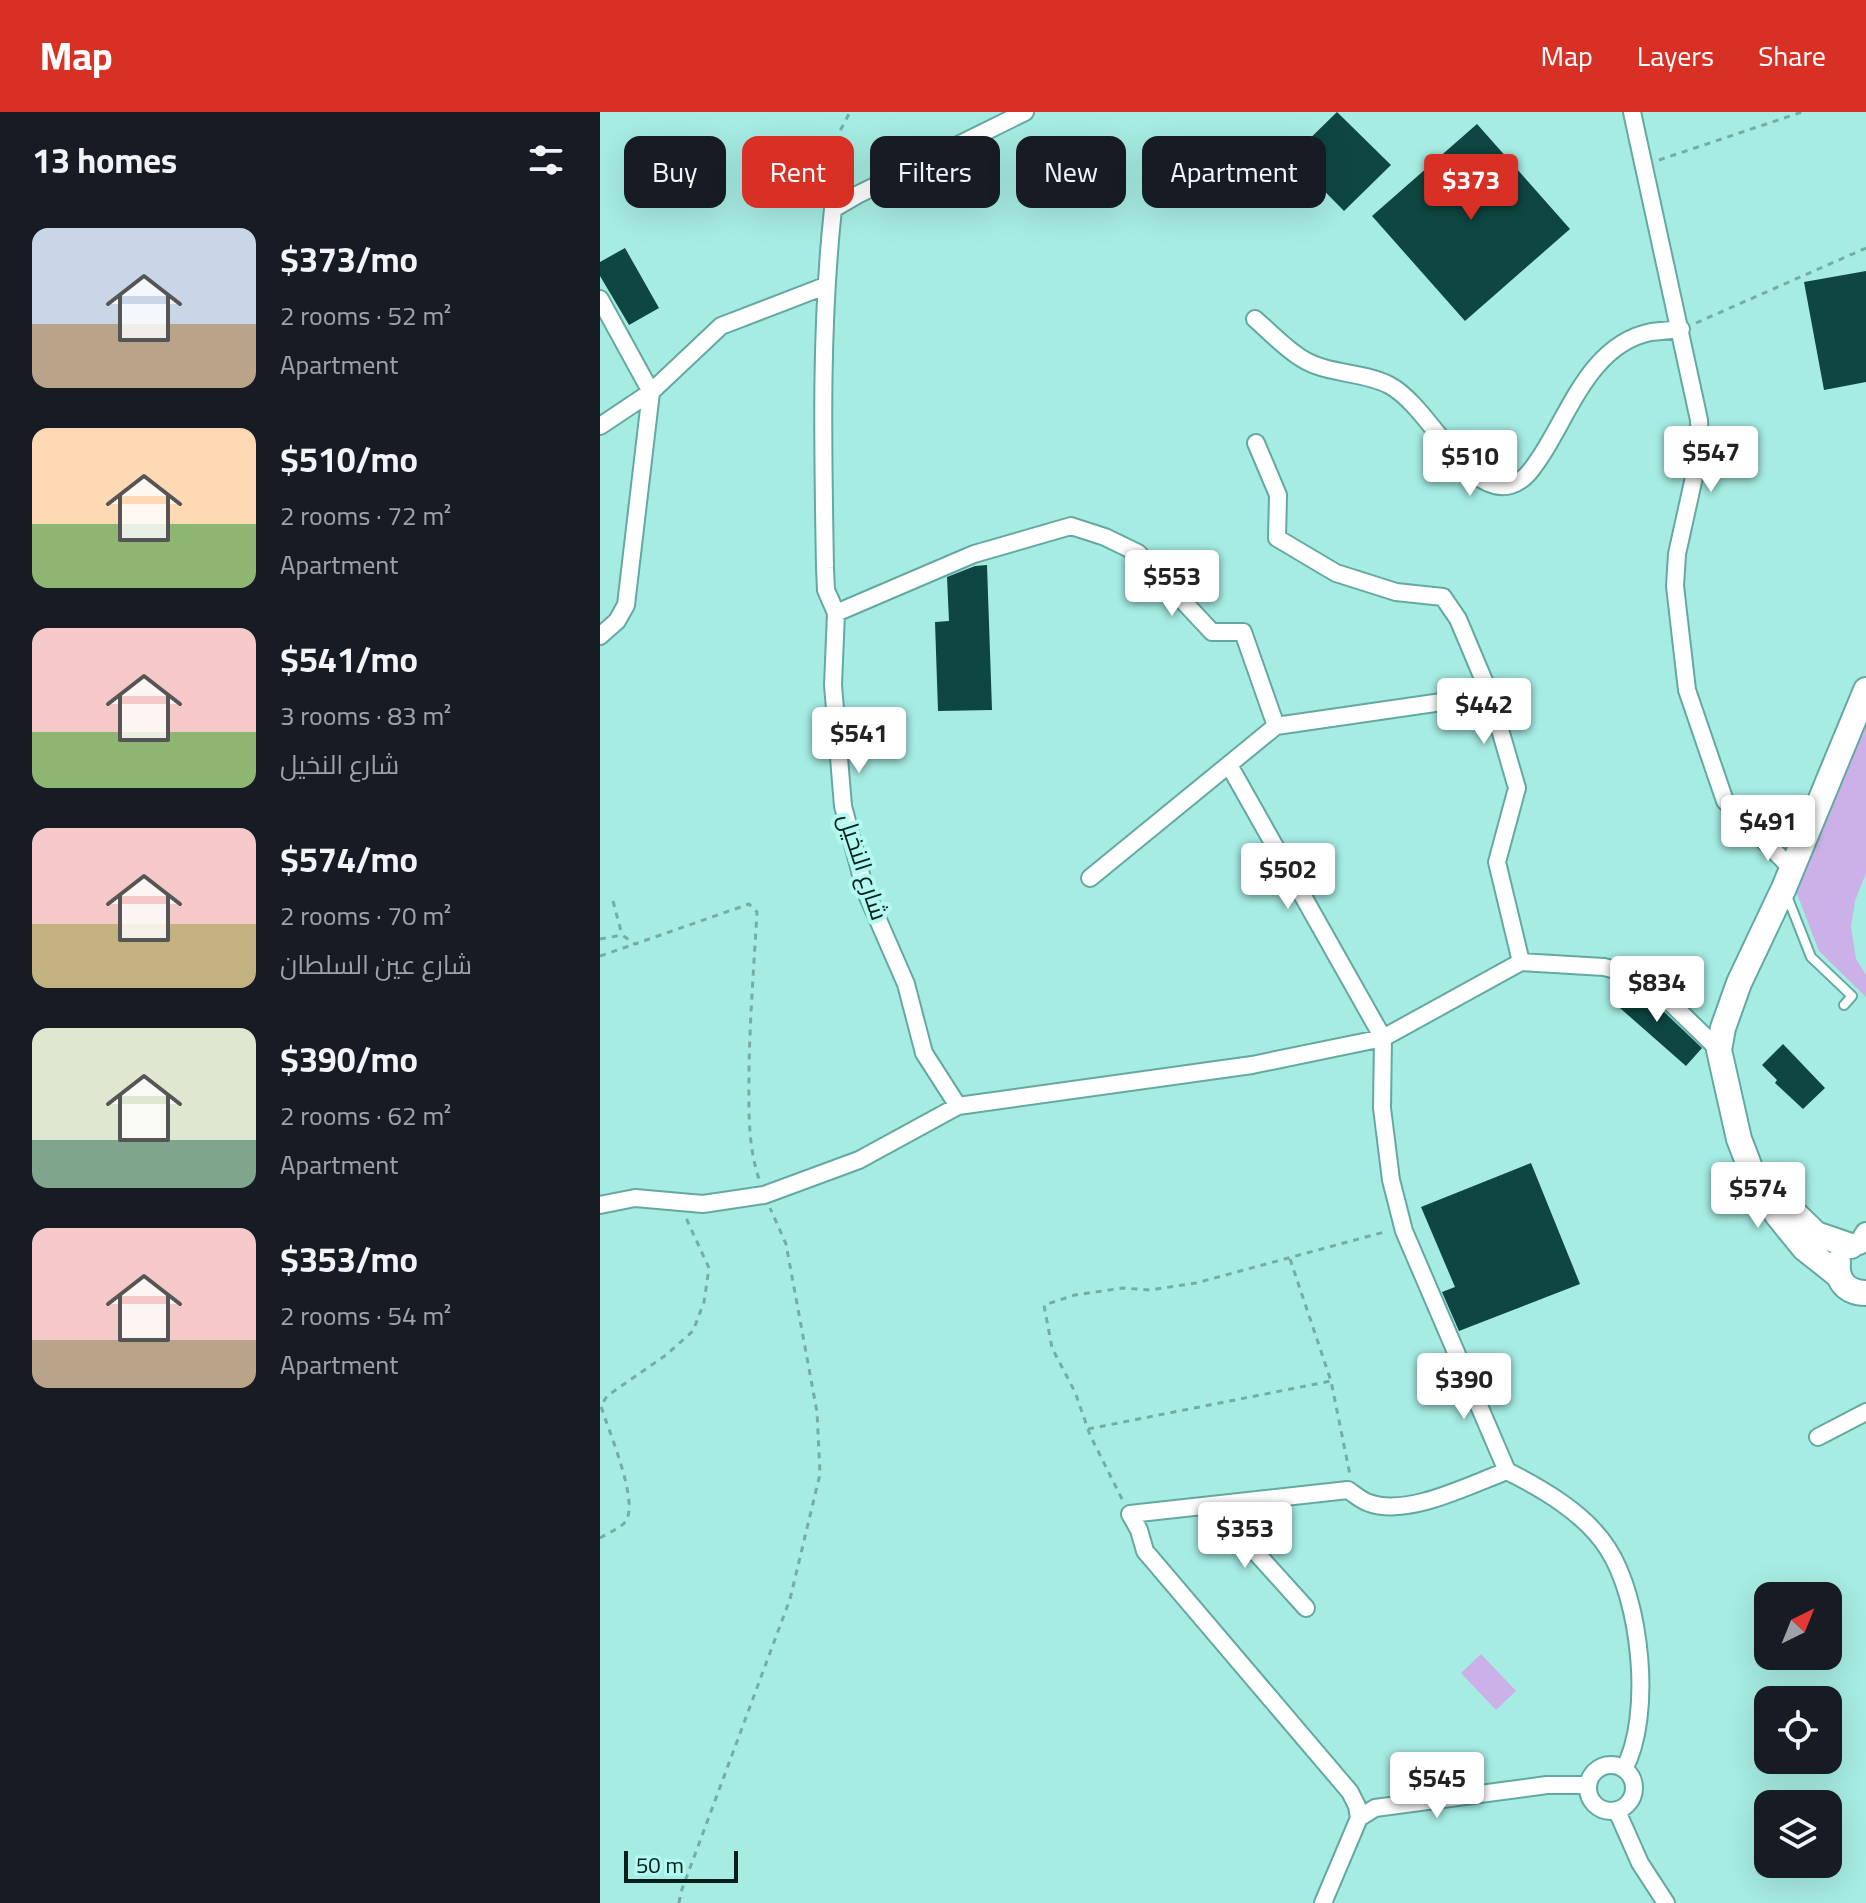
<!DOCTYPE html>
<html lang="en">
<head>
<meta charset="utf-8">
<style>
  :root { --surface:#171b24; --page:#242831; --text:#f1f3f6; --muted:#9ea1a6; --accent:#d93025 }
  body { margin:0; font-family:Georgia,Cairo,serif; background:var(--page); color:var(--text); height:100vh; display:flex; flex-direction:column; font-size:30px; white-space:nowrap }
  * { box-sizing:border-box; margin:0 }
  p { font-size:26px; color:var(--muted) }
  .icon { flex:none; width:44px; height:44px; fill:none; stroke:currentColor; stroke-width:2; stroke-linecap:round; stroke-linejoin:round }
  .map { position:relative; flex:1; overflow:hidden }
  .details { display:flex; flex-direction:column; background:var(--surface); width:600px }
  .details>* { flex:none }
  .guide { position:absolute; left:24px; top:24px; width:760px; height:72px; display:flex; gap:16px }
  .needle { width:52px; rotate:43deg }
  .fabs { position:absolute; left:1154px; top:1470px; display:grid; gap:16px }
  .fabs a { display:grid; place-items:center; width:88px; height:88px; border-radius:16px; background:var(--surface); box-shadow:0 8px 32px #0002; font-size:40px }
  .scale { position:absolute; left:24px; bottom:20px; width:114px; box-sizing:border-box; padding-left:8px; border:4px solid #021f1c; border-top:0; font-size:22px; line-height:28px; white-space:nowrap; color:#021f1c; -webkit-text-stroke:6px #b3f9f1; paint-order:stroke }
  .price { position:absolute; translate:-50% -68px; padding:0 18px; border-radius:8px; background:#fff; color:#222; font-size:26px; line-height:52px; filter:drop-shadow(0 2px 4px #0008) }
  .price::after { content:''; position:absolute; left:50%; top:48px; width:24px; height:18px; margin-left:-12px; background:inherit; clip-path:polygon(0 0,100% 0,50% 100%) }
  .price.selected { background:var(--accent); color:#fff }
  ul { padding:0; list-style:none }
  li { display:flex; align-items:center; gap:24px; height:200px; padding:0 32px }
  li span { display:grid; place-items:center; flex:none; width:224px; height:160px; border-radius:16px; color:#555 }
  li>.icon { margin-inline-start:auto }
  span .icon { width:96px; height:96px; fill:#fffc; stroke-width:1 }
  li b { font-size:34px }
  h2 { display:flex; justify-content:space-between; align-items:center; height:96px; padding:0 32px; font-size:34px }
  .pill { padding:0 28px; border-radius:16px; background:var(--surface); box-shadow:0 8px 32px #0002; font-size:28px; line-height:72px }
  .pill.selected { background:var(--accent); color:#fff }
  header { display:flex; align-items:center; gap:48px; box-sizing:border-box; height:112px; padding:0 40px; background:var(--accent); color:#fff }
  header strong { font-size:38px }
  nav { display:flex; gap:44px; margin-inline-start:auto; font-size:28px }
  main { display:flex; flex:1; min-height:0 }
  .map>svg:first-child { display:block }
  .green { fill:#cbb1e7 }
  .building { fill:#0e4642 }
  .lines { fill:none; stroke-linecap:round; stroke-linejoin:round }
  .service-casing { stroke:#64a9a1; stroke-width:12 }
  .minor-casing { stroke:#64a9a1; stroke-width:20 }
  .tertiary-casing { stroke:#64a9a1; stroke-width:24 }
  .secondary-casing { stroke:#64a9a1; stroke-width:28 }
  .path { stroke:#73ada6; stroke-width:3; stroke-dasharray:6 6; stroke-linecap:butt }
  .service { stroke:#fff; stroke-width:8 }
  .minor { stroke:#fff; stroke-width:16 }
  .tertiary { stroke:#fff; stroke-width:20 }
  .secondary { stroke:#fff; stroke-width:24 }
  .labels { text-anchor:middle; stroke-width:8; stroke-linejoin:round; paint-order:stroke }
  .street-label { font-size:24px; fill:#021f1c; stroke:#b3f9f1 }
</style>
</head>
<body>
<header>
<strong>Map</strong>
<nav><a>Map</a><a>Layers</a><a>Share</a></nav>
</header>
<main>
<section class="details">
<h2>13 homes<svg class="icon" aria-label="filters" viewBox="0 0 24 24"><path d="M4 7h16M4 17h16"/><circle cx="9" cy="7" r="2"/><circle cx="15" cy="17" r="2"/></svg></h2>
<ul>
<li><span style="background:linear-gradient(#c9d6e8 60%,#b9a48a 0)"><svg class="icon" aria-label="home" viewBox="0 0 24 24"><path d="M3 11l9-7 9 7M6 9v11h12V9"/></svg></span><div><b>$373/mo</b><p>2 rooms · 52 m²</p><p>Apartment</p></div></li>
<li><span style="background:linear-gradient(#ffd9b3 60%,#8fb573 0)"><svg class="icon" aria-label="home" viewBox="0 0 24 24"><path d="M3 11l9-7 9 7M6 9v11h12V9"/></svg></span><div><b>$510/mo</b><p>2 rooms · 72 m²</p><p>Apartment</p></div></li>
<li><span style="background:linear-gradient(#f6c9c9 65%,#8fb573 0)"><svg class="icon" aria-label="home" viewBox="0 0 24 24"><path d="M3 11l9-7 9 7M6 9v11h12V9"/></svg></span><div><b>$541/mo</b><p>3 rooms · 83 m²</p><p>شارع النخيل</p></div></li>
<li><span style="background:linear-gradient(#f6c9c9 60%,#c2b280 0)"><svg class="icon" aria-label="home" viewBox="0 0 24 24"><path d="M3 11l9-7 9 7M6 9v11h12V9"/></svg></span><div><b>$574/mo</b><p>2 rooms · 70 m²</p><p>شارع عين السلطان</p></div></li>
<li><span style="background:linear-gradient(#dfe7d0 70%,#7fa58c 0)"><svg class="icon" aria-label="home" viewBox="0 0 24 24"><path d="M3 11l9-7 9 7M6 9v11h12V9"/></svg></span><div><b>$390/mo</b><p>2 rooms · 62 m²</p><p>Apartment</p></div></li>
<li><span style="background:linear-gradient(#f6c9c9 70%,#b9a48a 0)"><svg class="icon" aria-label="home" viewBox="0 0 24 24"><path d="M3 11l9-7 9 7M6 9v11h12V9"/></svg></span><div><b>$353/mo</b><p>2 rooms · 54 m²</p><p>Apartment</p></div></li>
</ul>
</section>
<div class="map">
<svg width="1266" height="1791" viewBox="0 0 1266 1791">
  <rect width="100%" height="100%" fill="#a6ece3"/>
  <path class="green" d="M1266 611V761L1255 789 1251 815 1256 847 1266 863V885L1219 839 1194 774Z
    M881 1542 916 1579 896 1598 861 1561Z"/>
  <path class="building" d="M737 0 791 53 744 99 691 45Z
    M877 12 970 117 865 209 772 104Z
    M25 136 59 196 29 213 0 164V150Z
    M1266 159V270L1224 278 1204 170Z
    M387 453 392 598 338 599 335 510 349 509 347 465 375 454Z
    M1026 874 1038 875 1102 936 1086 954 1012 889Z
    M1183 932 1225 976 1203 997 1175 971 1177 968 1162 953Z
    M931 1051 980 1172 859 1219 842 1180 855 1175 821 1095Z"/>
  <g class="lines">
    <defs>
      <path id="service" d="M1187 784 1211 845 1252 884 1244 893"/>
      <path id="minor" d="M1032 0 1099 308 1100 338 1077 442 1075 474 1087 578 1125 689 1192 757
        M0 187 51 280 26 493 17 509 0 524
        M655 207C670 220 685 236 701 246 727 263 762 259 789 273 830 294 867 386 911 373 925 369 933 356 941 344 970 300 991 232 1051 220 1061 219 1071 218 1081 217
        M0 314 51 280 121 214 225 174
        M656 331 678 383 677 426 736 461 796 480 843 485 858 507 890 583
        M236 501 374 442 471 414 505 425 538 441 612 520H643L676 614 490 766
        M676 614 890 583 917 676 897 750 921 850
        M629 653 783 926 782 996 791 1068 804 1119 907 1359C943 1377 986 1402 1008 1437 1041 1488 1053 1604 1024 1657
        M358 994 652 953 783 926 921 850 1004 855 1044 865 1119 938
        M0 1093 35 1086 103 1092 164 1083 259 1048 358 994 324 941 306 872 265 778 243 694 233 573 236 501 226 478 225 456C223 336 220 217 233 97L257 83 425 0
        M1218 1325 1266 1300
        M613 1393 706 1496
        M988 1676a23 23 0 1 1 46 0a23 23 0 1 1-46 0Z
        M1017 1699 1040 1751 1066 1791
        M759 1706 757 1694 750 1680 545 1439 539 1418 530 1402 748 1378C754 1382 762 1389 769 1391 808 1405 869 1373 907 1359
        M723 1791 759 1706 775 1696 947 1673H987"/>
      <path id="tertiary" d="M1259 1132 1266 1121"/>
      <path id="secondary" d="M1187 1094 1216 1122 1251 1134
        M1238 1150C1236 1169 1247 1181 1266 1181
        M1238 1163 1204 1136 1178 1104 1154 1066 1139 1027 1119 938 1123 916 1139 871 1184 776 1266 578"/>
    </defs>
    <use href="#service" class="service-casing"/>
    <use href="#minor" class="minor-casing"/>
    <use href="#tertiary" class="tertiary-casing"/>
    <use href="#secondary" class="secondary-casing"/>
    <path class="path" d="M1059 48 1202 0
      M235 78 241 17 250 0
      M1096 211 1266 136
      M13 789 22 823
      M0 827 22 823 35 832 149 792 157 800C154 852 150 904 149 956 149 994 147 1031 159 1067
      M0 844 35 832
      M690 1147 731 1269 750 1363
      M488 1317 731 1269
      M522 1387 490 1323 475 1280 452 1236 444 1193 475 1183 523 1176 550 1178 596 1171 788 1119
      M0 1426C8 1421 21 1416 26 1409 39 1388 8 1318 1 1294L7 1284 66 1243 93 1219 104 1190 109 1156 86 1106
      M79 1791 81 1780 190 1487 220 1362 217 1300 186 1132 170 1096"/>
    <use href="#service" class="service"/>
    <use href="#minor" class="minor"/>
    <use href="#tertiary" class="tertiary"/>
    <use href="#secondary" class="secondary"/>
  </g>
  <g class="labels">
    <g class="street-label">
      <text transform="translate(263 755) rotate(72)" y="8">شارع النخيل</text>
    </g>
  </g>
</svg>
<div class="fabs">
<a><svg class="needle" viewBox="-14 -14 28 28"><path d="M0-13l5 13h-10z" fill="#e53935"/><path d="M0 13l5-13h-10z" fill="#9ea1a6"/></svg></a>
<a><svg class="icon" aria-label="locate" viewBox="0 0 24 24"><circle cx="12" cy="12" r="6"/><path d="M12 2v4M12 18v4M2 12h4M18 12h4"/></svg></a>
<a><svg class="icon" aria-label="layers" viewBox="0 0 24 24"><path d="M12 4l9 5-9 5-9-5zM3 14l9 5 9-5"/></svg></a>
</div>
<div class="scale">50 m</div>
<b class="price selected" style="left:871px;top:110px">$373</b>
<b class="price" style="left:1111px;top:382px">$547</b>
<b class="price" style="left:870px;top:386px">$510</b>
<b class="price" style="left:572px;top:506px">$553</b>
<b class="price" style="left:884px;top:634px">$442</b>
<b class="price" style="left:259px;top:663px">$541</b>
<b class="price" style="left:1168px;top:751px">$491</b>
<b class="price" style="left:688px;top:799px">$502</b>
<b class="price" style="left:1057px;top:912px">$834</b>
<b class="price" style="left:1158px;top:1118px">$574</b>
<b class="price" style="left:864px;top:1309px">$390</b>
<b class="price" style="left:645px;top:1458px">$353</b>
<b class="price" style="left:837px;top:1708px">$545</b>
<div class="guide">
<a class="pill">Buy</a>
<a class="pill selected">Rent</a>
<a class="pill">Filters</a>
<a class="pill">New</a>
<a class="pill">Apartment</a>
</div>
</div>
</main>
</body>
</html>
